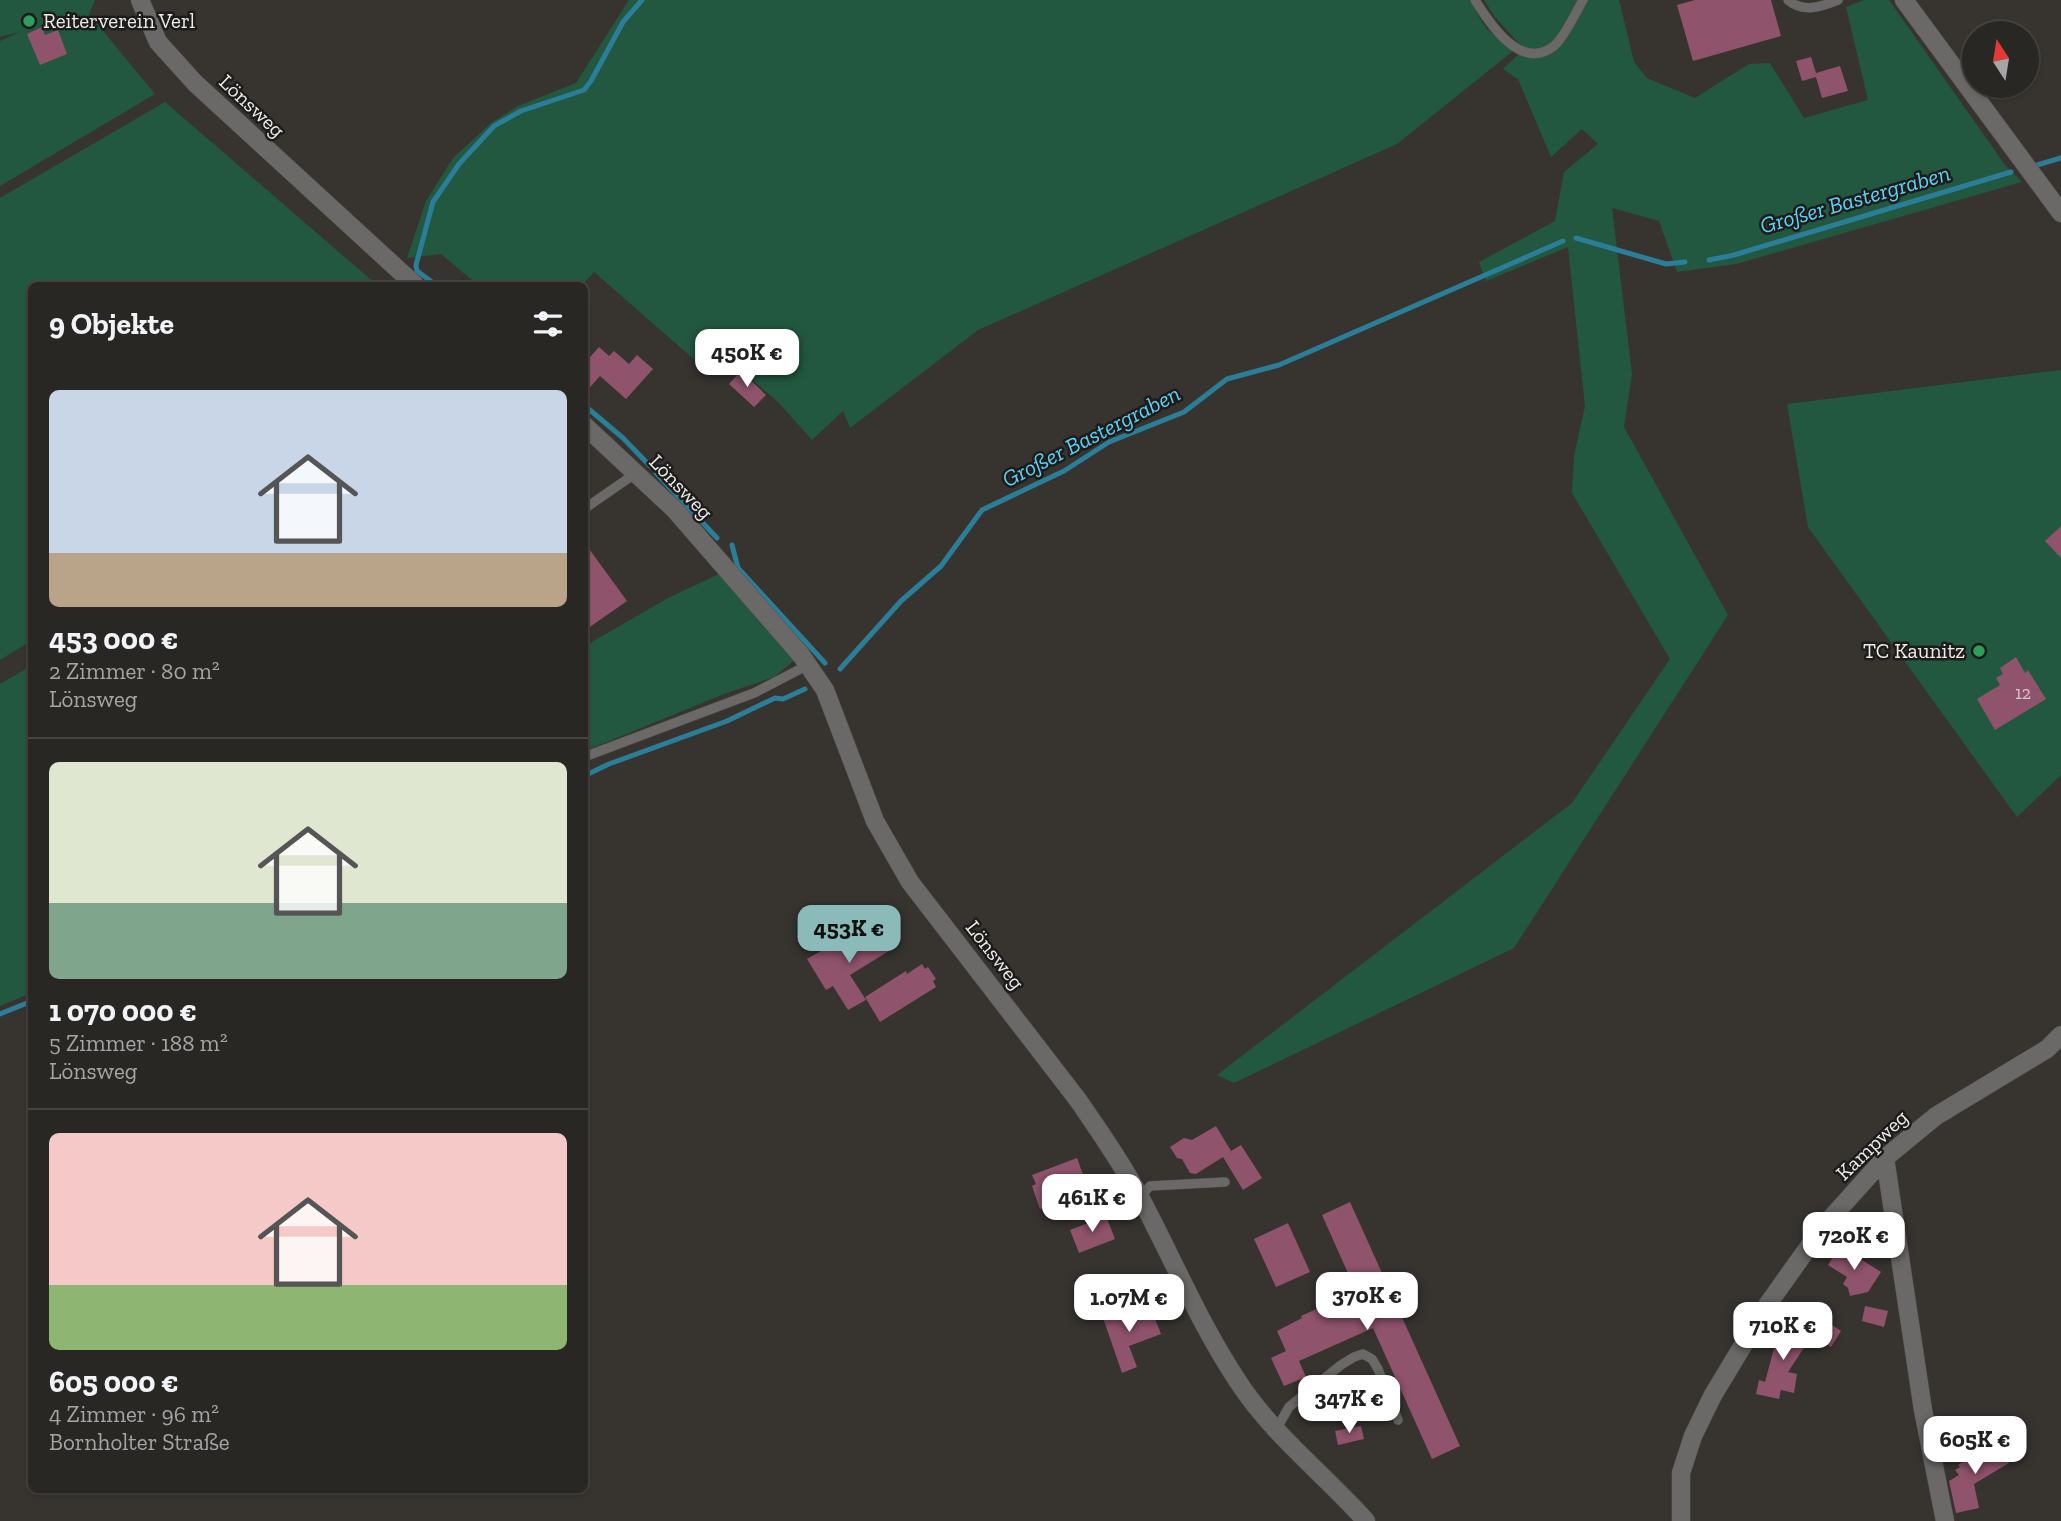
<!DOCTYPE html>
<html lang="de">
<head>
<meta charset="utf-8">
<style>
  :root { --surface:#292724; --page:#312f2c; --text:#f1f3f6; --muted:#a5a5a6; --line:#454441; --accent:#8bbbb9 }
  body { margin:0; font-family:"Zilla Slab",serif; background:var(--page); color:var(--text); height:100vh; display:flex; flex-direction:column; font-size:26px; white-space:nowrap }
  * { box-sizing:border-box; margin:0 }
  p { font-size:23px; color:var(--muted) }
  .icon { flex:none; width:38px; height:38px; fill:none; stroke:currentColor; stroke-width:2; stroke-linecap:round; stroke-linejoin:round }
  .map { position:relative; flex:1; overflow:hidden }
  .sheet { position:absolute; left:28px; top:282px; width:560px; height:1211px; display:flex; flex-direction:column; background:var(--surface); border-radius:10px; box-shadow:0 2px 5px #0004,0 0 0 2px var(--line) }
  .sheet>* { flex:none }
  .needle { width:46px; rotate:348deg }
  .controls { position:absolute; left:1962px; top:21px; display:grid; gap:14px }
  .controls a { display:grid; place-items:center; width:77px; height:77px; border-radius:50%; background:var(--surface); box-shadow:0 2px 5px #0004,0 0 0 2px var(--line); font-size:35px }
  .price { position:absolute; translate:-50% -60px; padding:0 16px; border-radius:14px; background:#fff; color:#222; font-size:23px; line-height:46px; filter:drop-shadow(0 2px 4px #0008) }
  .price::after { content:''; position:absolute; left:50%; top:42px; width:21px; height:16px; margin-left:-10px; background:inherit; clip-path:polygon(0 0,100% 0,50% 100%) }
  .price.current { background:var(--accent); color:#111 }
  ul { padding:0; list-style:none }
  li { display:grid; align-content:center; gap:14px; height:371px; padding:0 21px }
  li+li { border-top:2px solid var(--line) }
  li span { display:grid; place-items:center; height:217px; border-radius:10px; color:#555 }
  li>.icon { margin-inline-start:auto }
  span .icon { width:126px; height:126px; fill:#fffc; stroke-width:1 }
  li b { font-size:30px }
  h2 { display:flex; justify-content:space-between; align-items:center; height:84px; padding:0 21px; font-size:30px }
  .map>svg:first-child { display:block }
  .green { fill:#22583f }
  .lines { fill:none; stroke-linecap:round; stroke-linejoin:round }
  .stream { stroke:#2b7e98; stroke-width:5 }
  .building { fill:#90536c }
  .service-casing { stroke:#54514e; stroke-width:10 }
  .minor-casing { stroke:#54514e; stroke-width:19 }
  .service { stroke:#6a6967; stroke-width:9 }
  .minor { stroke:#6a6967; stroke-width:18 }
  .leisure-dot { fill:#2e9e5b; stroke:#1d1c1a; stroke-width:2.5 }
  .labels { text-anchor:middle; stroke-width:5; stroke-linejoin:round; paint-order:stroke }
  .number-label { font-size:18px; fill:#d6c5ca }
  .poi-label { font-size:21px; fill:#edebe9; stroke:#1d1c1a; text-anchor:start }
  .street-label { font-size:21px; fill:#edebe9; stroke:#1d1c1a }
  .water-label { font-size:23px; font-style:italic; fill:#5dd2f8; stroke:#1d1c1a }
</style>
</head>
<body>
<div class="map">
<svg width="2061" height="1521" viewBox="0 0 2061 1521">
  <rect width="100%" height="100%" fill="#373430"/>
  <path class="green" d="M0 0H95L89 14 155 94 0 186V41L19 32 0 37Z
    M629 0H1469L1486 28 1513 51 1397 144 978 330 850 428 843 411 812 440 778 402 741 370 736 374 706 355 696 361 594 272 582 285H478L441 254 407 258 426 201 453 158 491 123 518 106 576 83Z
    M1484 0H1619L1634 62 1647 78 1695 98 1749 64 1770 63 1804 118 1868 100 1846 7 1864 0H1889L2005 165 2022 182 1736 264 1677 272 1659 221 1612 208 1632 374 1624 427 1728 615 1514 948 1234 1083 1217 1075 1572 803 1670 659 1572 493 1574 456 1585 406 1568 247 1486 281 1479 262 1555 221 1564 172 1598 144 1582 129 1551 157 1518 79 1503 69 1524 49 1494 16Z
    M165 102 377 285H32L31 641 0 660V198Z
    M2061 370V775L2017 817 1808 527 1787 404Z
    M719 574 796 659 774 677 724 694 585 751V646L668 598Z
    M31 666V993L0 1006V684Z"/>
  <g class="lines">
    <path class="stream" d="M2037 165 2061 158
      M1576 238 1666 264 1685 262
      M1709 260 1734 255 2011 172
      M436 285 417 271 416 265 433 202 459 164 494 126 521 111 584 90 591 81 623 22 642 0
      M584 405 623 438 650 466
      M656 473 717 538
      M732 545 738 568 825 663
      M840 669 901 601 941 566 982 510 1064 471 1109 442 1184 412 1227 379 1279 365 1563 241
      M584 776 609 764 727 721 775 698 783 699 805 689
      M0 1014 32 1001"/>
  </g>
  <path class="building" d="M1695 0H1771L1781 36 1693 61 1677 5Z
    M42 27 45 35 58 30 67 54 40 65 27 34Z
    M1811 57 1816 73 1840 66 1848 91 1822 98 1816 77 1802 81 1796 61Z
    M599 347 609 356 614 351 629 364 637 355 653 369 626 399 600 376 584 394V364Z
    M741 371 766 395 754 407 729 384Z
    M2061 526V558L2045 541Z
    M584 542 627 601 584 631Z
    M2016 657 2025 673 2028 670 2046 699 1995 730 1977 699 2000 685 1996 678 2003 674 2000 668Z
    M887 930 897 946 850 975 866 1000 848 1010 833 986 826 990 807 959 826 948 829 951 854 935 860 946Z
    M922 964 925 969 928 967 936 979 933 981 936 987 880 1022 865 997 906 971 907 974Z
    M1216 1126 1231 1151 1241 1145 1262 1178 1243 1190 1223 1157 1196 1174 1190 1173 1182 1159 1177 1158 1170 1147 1184 1138 1192 1140Z
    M1077 1158 1089 1191 1040 1209 1032 1186 1036 1184 1032 1175Z
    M1350 1202 1460 1446 1432 1459 1373 1328 1299 1361 1306 1377 1284 1386 1271 1358 1286 1351 1277 1331 1302 1318 1301 1316 1356 1291 1322 1215Z
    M1106 1216 1115 1239 1079 1253 1070 1230Z
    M1288 1223 1310 1272 1276 1287 1254 1239Z
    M1840 1246 1881 1272 1868 1292 1850 1296 1848 1288 1843 1284 1847 1277 1828 1265Z
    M1119 1306 1124 1321 1152 1311 1161 1334 1129 1346 1137 1367 1122 1373 1101 1312Z
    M1865 1306 1888 1311 1884 1327 1862 1321Z
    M1820 1317 1841 1331 1831 1347 1810 1333Z
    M1789 1323 1811 1337 1788 1372 1797 1374 1794 1393 1781 1390 1779 1399 1756 1394 1759 1380 1765 1382 1775 1345 1770 1337 1785 1328Z
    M1361 1426 1364 1439 1338 1445 1335 1431Z
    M1993 1442 2009 1463 1974 1484 1979 1508 1956 1513 1949 1481 1959 1475 1955 1470 1960 1467 1958 1465Z"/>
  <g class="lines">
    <defs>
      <path id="service" d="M1475 0C1490 24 1521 72 1554 46 1564 38 1576 12 1583 0
        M1788 0C1803 13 1821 7 1838 0
        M584 509 636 473
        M584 757 754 693 808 665
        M1140 1197 1150 1186 1225 1182
        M1277 1428 1289 1407 1341 1365 1354 1357 1363 1354 1372 1359 1378 1369 1398 1420"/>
      <path id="minor" d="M140 0 158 42 195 83 415 285
        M1904 0 2061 213
        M584 425 675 510 801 655 825 690 875 821 910 882 1078 1100C1100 1132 1123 1165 1141 1199 1174 1261 1200 1325 1239 1383 1273 1435 1325 1475 1366 1521
        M1885 1158 1923 1410 1945 1521
        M1681 1521V1473L1693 1436 1713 1395 1768 1304 1822 1228 1885 1158 1936 1116 2047 1049 2061 1035"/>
    </defs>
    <use href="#service" class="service-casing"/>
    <use href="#minor" class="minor-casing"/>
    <use href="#service" class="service"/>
    <use href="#minor" class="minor"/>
  </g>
  <g class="leisure-dot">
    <circle cx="29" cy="21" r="7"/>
    <circle cx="1979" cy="651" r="7"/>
  </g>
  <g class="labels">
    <g class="number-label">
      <text x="2023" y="699">12</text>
    </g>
    <g class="poi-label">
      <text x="43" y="28">Reiterverein Verl</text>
      <text x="1965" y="658" text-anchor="end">TC Kaunitz</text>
    </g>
    <g class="street-label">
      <text transform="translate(252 106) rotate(43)" y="7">Lönsweg</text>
      <text transform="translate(681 487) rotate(46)" y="7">Lönsweg</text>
      <text transform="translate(995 955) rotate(52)" y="7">Lönsweg</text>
      <text transform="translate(1872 1145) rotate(-44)" y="7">Kampweg</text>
    </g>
    <g class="water-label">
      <text transform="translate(1855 199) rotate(-16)" y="8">Großer Bastergraben</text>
      <text transform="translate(1091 436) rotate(-27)" y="8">Großer Bastergraben</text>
    </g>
  </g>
</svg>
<div class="controls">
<a><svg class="needle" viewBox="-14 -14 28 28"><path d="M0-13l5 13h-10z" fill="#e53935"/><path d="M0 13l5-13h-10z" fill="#a5a5a6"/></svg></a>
</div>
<b class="price" style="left:747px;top:389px">450K €</b>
<b class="price current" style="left:849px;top:965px">453K €</b>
<b class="price" style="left:1092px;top:1234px">461K €</b>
<b class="price" style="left:1854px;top:1272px">720K €</b>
<b class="price" style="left:1367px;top:1332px">370K €</b>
<b class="price" style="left:1129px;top:1334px">1.07M €</b>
<b class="price" style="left:1783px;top:1362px">710K €</b>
<b class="price" style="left:1349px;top:1435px">347K €</b>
<b class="price" style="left:1975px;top:1476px">605K €</b>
<section class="sheet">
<h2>9 Objekte<svg class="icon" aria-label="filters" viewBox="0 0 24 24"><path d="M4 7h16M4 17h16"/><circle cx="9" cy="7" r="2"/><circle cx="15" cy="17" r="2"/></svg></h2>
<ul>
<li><span style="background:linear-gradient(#c9d6e8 75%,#b9a48a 0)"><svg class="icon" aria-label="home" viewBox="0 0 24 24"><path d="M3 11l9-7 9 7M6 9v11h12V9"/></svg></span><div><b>453 000 €</b><p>2 Zimmer · 80 m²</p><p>Lönsweg</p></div></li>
<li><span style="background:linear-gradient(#dfe7d0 65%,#7fa58c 0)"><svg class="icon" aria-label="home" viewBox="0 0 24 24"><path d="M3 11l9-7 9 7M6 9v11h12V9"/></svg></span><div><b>1 070 000 €</b><p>5 Zimmer · 188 m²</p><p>Lönsweg</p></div></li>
<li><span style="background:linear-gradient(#f6c9c9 70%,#8fb573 0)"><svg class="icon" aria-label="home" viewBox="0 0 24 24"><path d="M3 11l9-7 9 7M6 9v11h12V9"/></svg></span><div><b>605 000 €</b><p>4 Zimmer · 96 m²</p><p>Bornholter Straße</p></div></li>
</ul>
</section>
</div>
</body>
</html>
